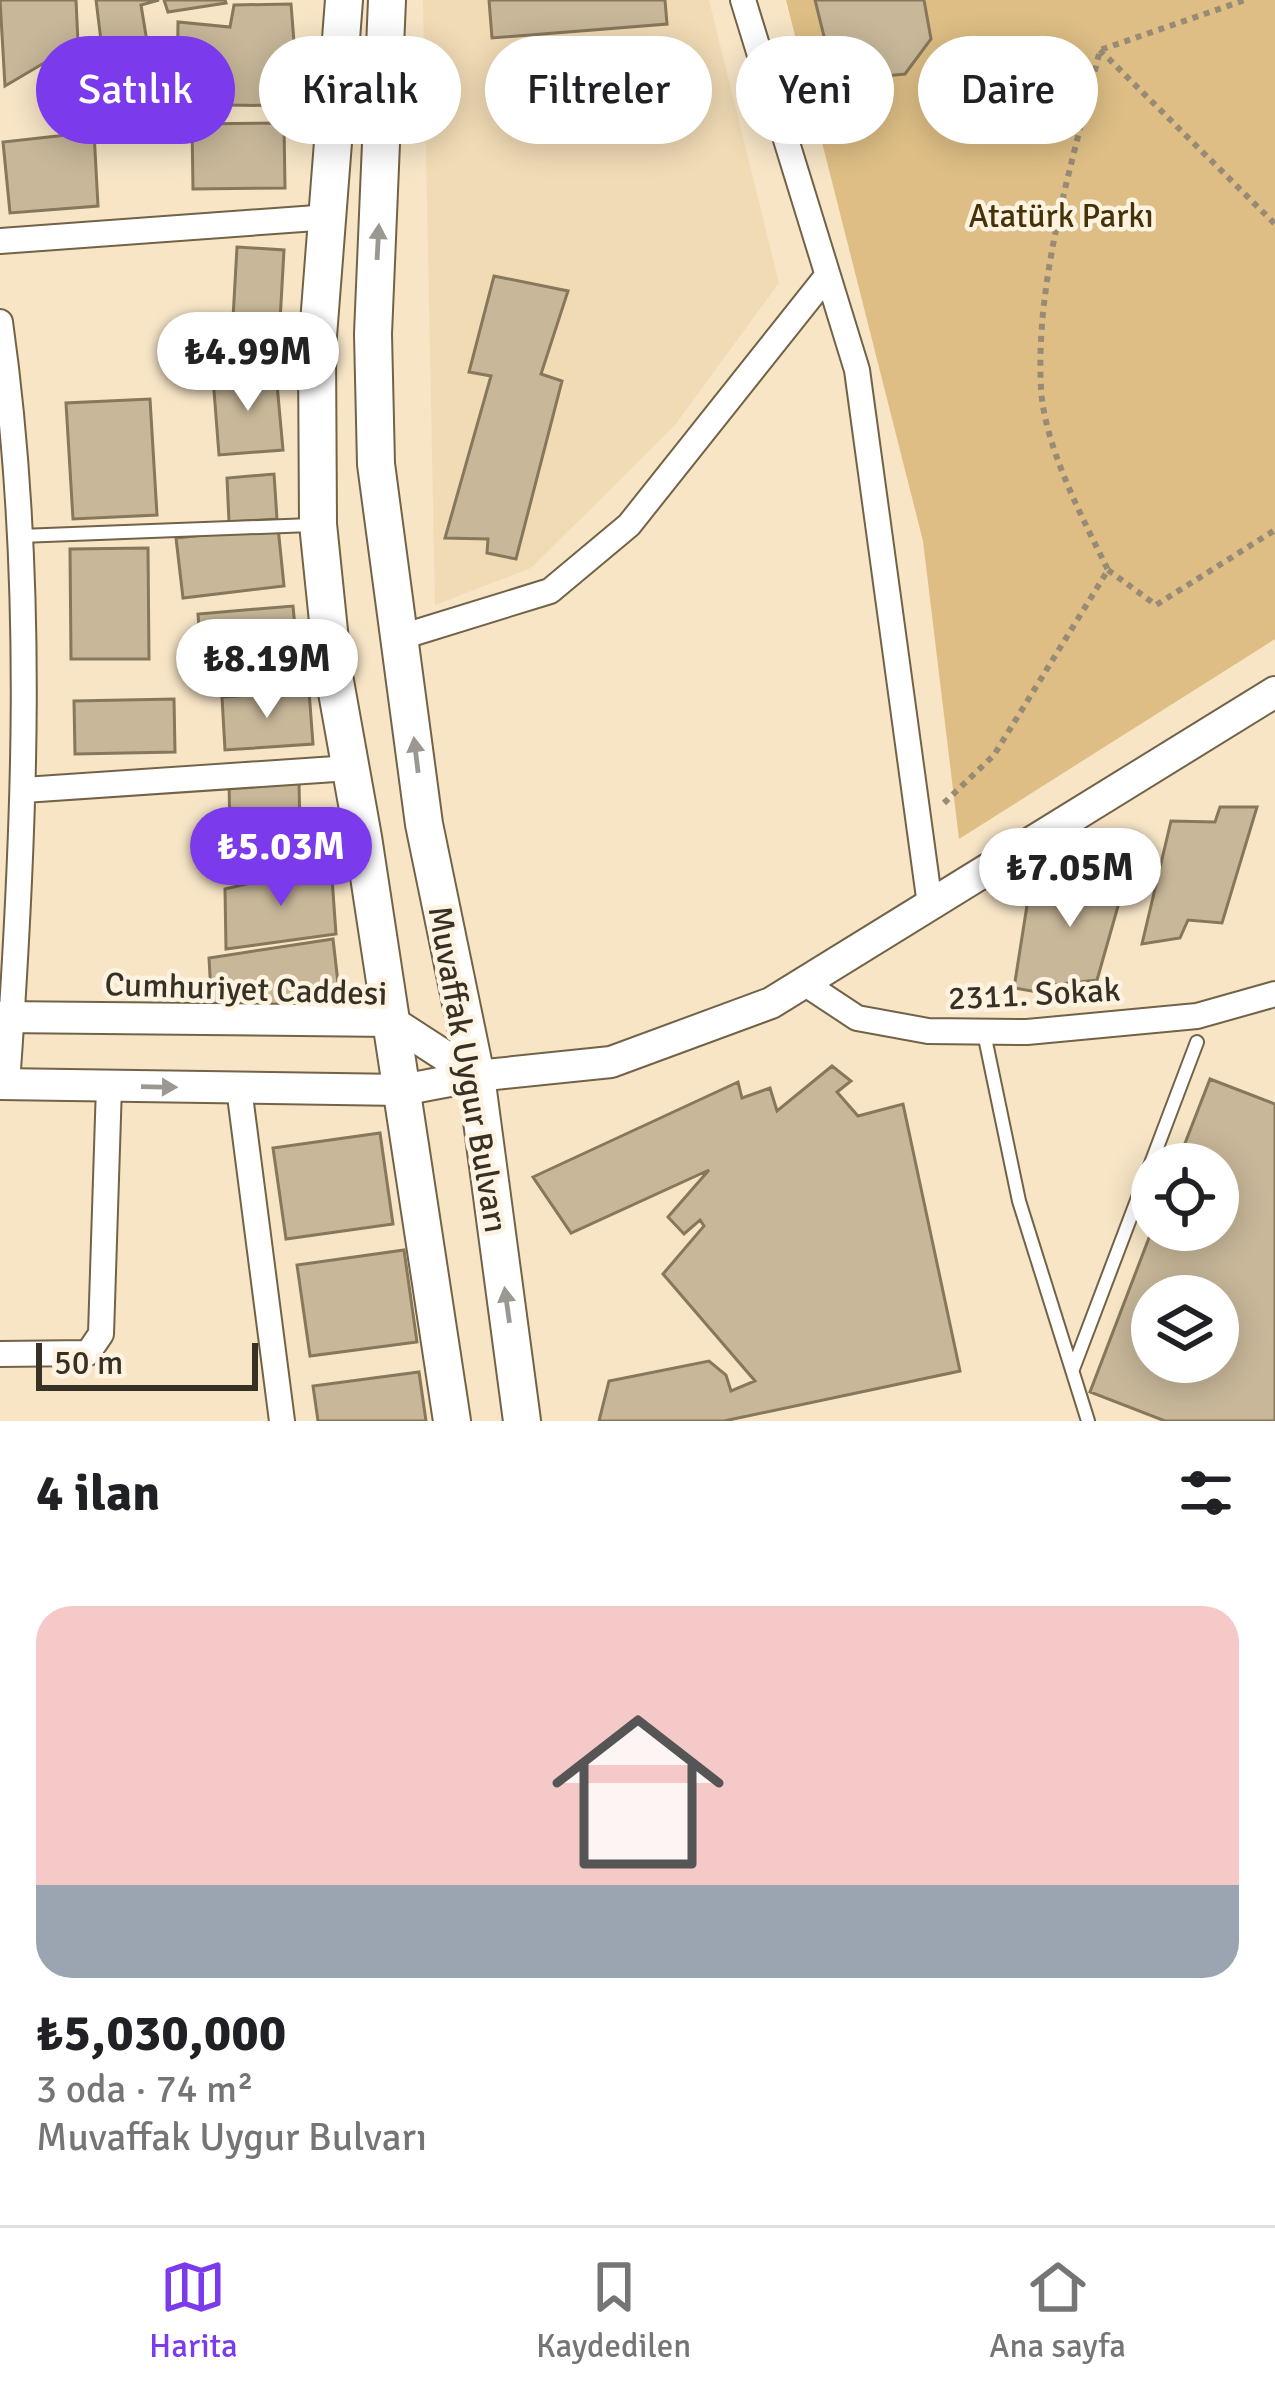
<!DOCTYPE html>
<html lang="tr">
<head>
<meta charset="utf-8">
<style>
  :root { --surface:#fff; --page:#f6f6f6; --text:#202124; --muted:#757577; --line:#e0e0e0; --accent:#7c3aed }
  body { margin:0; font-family:Signika,sans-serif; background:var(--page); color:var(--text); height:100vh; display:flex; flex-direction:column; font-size:45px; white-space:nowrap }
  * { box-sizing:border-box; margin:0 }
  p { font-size:39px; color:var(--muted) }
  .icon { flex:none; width:66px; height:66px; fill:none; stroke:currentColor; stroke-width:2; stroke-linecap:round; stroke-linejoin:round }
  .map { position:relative; height:1421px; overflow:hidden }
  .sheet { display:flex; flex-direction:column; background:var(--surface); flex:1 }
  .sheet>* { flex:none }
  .banner { position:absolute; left:36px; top:36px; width:1203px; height:108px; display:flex; gap:24px }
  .fabs { position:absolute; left:1131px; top:1143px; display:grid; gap:24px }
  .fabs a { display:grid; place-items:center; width:108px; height:108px; border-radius:50%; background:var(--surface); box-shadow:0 6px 30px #0003; font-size:60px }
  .scale { position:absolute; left:36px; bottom:30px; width:222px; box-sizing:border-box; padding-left:12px; border:6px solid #373025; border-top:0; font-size:33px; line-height:42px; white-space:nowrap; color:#373025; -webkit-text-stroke:9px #fef3e0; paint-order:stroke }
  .price { position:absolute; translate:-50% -102px; padding:0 27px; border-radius:42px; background:#fff; color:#222; font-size:39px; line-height:78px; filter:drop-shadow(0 3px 6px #0008) }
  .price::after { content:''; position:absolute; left:50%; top:72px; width:36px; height:27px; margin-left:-18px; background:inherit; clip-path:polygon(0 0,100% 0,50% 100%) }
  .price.on { background:var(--accent); color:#fff }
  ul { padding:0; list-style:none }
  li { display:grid; align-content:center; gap:24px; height:636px; padding:0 36px }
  li span { display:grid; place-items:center; height:372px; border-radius:36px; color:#555 }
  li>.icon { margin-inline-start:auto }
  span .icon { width:216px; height:216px; fill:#fffc; stroke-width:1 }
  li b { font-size:51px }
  h2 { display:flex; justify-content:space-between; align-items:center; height:144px; padding:0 36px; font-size:51px }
  .chip { padding:0 42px; border-radius:54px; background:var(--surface); box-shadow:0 6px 30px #0003; font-size:42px; line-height:108px }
  .chip.on { background:var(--accent); color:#fff }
  .menu { display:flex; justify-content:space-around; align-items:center; height:168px; border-top:3px solid var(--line); background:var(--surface); font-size:33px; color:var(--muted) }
  .menu a { display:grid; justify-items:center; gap:6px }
  .menu .on { color:var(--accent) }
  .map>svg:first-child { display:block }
  .built { fill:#f1dbb5 }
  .green { fill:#debe85 }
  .building { fill:#c8b799; stroke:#87775b; stroke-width:3; fill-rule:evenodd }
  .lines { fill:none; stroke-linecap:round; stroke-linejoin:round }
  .service-casing { stroke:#726247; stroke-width:16 }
  .minor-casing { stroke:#726247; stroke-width:28 }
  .tertiary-casing { stroke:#726247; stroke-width:34 }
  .secondary-casing { stroke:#726247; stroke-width:40 }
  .path { stroke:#988b76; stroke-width:6; stroke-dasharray:6 6; stroke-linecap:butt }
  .service { stroke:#fff; stroke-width:12 }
  .minor { stroke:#fff; stroke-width:24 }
  .tertiary { stroke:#fff; stroke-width:30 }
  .secondary { stroke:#fff; stroke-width:36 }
  .oneway { fill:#9b9892 }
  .labels { text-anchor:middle; stroke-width:9; stroke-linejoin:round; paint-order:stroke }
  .park-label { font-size:33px; fill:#463207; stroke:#fef3e0 }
  .street-label { font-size:33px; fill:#373025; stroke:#fef3e0 }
</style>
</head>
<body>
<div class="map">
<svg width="1275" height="1421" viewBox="0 0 1275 1421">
  <rect width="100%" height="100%" fill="#f7e5c6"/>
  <path class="built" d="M423 0H709L779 283 675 425 531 568 435 605Z"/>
  <path class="green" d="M786 0H1275V639L959 839 923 541Z"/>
  <path class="building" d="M0 0H76L78 43 5 86Z
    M96 0H159L141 5 152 72 130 77 105 73Z
    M164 0H225L226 3 168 12Z
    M489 0H665L667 24 492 38Z
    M815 0H924L931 39 905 74 835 81Z
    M291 4 299 106 229 105 226 94 203 95 204 102H177L178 22 230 27 234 5Z
    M284 123 285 188 193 189 192 124Z
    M94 132 98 206 10 213 3 142Z
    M237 247 284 250 278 357 231 354Z
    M494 276 568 291 541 374 562 381 516 559 487 553 488 539 445 538 491 376 469 372Z
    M276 373 283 450 219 455 213 378Z
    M150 399 157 515 73 519 66 403Z
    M274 474 277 519 229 522 227 478Z
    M278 527 284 586 183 598 176 538Z
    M148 548 149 659H71L70 549Z
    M293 606 298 660 202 669 198 614Z
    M309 691 313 744 225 750 222 697Z
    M174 699 175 752 75 754 74 701Z
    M299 782 300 831 230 832 229 783Z
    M1220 807H1257L1222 923 1188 920 1180 938 1142 944 1171 821 1215 822Z
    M1116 862 1130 864 1097 980 1043 986 1037 992 1014 988 1028 899 1046 888 1074 881Z
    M331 864 336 934 226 949 225 889Z
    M333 939 341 1009 212 1012 209 958Z
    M832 1066 851 1081 837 1092 858 1116 903 1104 960 1371 724 1421H599L609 1381 709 1361 726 1375 731 1391 755 1381 663 1274 704 1226 700 1220 684 1234 668 1217 709 1170 571 1233 533 1177 738 1082 742 1098 770 1088 777 1111Z
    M1210 1079 1275 1104V1421H1165L1090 1392 1152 1230H1218V1164H1177ZM1152 1296H1218V1362H1152Z
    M380 1133 393 1224 286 1239 273 1148Z
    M404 1250 417 1342 310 1356 297 1265Z
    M419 1372 426 1421H318L313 1386Z"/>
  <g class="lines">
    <defs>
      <path id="service" d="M20 536 311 525
        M984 1033 1019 1201 1088 1421
        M1073 1369 1197 1042"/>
      <path id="minor" d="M743 0 857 370 930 905
        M0 241 330 217
        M0 322C36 576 25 830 7 1084
        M401 637 550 591 629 525 827 276
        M24 790 350 768
        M804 983 857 1018 928 1031 1027 1032 1197 1016 1275 994
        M239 1088 282 1421
        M0 1354 88 1353 101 1334 109 1086"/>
      <path id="tertiary" d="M0 1017 391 1021 476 1076
        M0 1084 402 1090 476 1076 611 1062 771 1003 1275 692"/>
      <path id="secondary" d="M344 0 317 349 318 524 333 670 363 837 452 1421
        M387 0 373 334 376 464 424 824 476 1076 522 1421"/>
    </defs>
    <use href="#service" class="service-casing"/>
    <use href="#minor" class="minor-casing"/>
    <use href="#tertiary" class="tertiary-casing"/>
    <use href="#secondary" class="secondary-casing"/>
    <path class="path" d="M1100 50 1275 224
      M1108 570 1156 605 1275 530
      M944 803 994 755 1108 570C1083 519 1044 446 1041 388 1035 277 1074 158 1100 50L1245 0"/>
    <use href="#service" class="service"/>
    <use href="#minor" class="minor"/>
    <use href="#tertiary" class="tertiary"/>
    <use href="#secondary" class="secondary"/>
  </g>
  <defs><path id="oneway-solid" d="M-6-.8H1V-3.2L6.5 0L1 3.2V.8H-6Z" transform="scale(3)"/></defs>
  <g class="oneway">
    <use href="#oneway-solid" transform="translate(378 242) rotate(-87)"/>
    <use href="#oneway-solid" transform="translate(416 755) rotate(-97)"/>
    <use href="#oneway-solid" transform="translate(159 1087) rotate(1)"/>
    <use href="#oneway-solid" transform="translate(507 1305) rotate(-98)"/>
  </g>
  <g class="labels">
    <g class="park-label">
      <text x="1061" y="227">Atatürk Parkı</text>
    </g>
    <g class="street-label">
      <text transform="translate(246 988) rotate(2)" y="12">Cumhuriyet Caddesi</text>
      <text transform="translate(1034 993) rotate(-3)" y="12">2311. Sokak</text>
      <text transform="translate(469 1069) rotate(80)" y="12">Muvaffak Uygur Bulvarı</text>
    </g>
  </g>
</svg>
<div class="fabs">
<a><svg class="icon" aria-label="locate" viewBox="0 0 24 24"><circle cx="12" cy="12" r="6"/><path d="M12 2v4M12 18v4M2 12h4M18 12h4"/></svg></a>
<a><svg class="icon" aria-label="layers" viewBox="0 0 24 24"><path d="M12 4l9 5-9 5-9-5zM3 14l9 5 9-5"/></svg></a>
</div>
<div class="scale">50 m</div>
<b class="price" style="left:248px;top:414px">₺4.99M</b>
<b class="price" style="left:267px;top:721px">₺8.19M</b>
<b class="price on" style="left:281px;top:909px">₺5.03M</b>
<b class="price" style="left:1070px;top:930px">₺7.05M</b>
<div class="banner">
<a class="chip on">Satılık</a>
<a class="chip">Kiralık</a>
<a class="chip">Filtreler</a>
<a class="chip">Yeni</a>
<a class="chip">Daire</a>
</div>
</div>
<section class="sheet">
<h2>4 ilan<svg class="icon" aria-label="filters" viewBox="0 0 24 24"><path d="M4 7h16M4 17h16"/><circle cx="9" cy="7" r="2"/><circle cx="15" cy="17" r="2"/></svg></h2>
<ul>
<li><span style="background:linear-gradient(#f6c9c9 75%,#9aa5b1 0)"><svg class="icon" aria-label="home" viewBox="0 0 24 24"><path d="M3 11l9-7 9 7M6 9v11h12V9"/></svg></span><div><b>₺5,030,000</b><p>3 oda · 74 m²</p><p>Muvaffak Uygur Bulvarı</p></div></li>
</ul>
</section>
<nav class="menu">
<a class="on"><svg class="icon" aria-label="map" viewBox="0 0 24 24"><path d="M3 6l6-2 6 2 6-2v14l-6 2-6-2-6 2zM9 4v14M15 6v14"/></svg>Harita</a>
<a><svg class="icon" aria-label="saved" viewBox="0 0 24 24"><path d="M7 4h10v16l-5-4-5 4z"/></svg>Kaydedilen</a>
<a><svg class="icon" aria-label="home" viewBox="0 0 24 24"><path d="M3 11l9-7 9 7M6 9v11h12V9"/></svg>Ana sayfa</a>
</nav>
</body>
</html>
